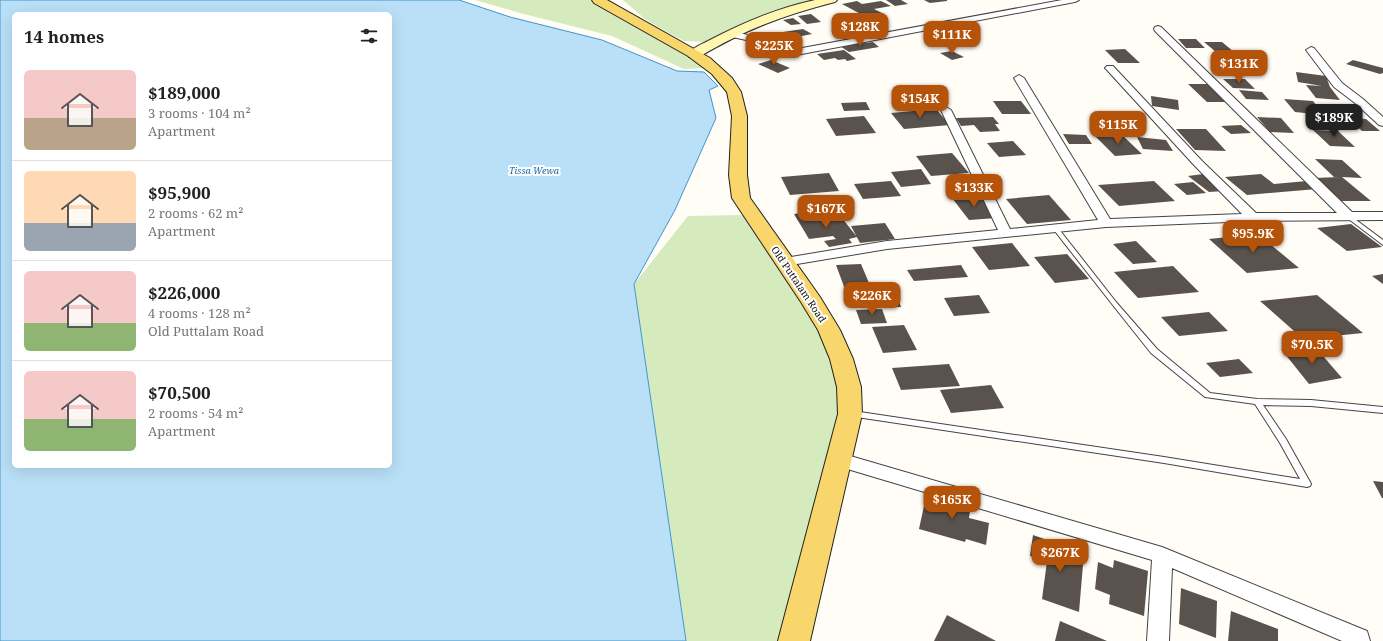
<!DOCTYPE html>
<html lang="en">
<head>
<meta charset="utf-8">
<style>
  :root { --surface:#fff; --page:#f2f2f2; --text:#202124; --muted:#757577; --line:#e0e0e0; --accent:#b45309 }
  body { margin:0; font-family:"Noto Serif",serif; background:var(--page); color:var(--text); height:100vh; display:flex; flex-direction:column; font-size:15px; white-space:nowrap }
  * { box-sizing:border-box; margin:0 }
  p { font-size:13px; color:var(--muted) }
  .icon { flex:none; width:22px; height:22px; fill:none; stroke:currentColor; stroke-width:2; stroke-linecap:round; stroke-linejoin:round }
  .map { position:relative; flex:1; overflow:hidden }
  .sheet { position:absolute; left:12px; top:12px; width:380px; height:456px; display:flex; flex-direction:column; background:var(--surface); border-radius:6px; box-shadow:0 4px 16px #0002 }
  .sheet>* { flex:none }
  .price { position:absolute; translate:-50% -34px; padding:0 9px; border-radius:8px; background:var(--accent); color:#fff; font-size:13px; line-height:26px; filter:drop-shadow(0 1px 2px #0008) }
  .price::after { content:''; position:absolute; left:50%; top:24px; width:12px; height:9px; margin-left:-6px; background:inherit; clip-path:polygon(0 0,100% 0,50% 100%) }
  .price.active { background:#222; color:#fff }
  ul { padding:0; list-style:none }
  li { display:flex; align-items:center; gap:12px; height:100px; padding:0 12px }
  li+li { border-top:1px solid var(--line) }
  li span { display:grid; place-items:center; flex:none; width:112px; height:80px; border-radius:6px; color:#555 }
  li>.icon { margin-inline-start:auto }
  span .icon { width:48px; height:48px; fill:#fffc; stroke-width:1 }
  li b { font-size:17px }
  h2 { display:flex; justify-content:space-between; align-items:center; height:48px; padding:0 12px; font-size:17px }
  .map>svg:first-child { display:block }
  .green { fill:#d5ebbd }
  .water { fill:#b9e0f7; stroke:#3f96cf; fill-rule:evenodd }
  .building { fill:#5a524d }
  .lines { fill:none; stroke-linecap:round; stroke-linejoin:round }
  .service-casing { stroke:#444; stroke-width:2 }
  .minor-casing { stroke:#444; stroke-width:2 }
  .secondary-casing { stroke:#333; stroke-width:2 }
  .primary-casing { stroke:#222; stroke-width:2 }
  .service { fill:#fff; fill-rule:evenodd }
  .minor { fill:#fff; fill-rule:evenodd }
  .secondary { fill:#fff6b0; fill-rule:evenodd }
  .primary { fill:#f9d66b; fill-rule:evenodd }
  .labels { text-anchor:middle; stroke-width:4; stroke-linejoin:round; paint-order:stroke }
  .far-water-label { font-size:9px; font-style:italic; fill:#1768a6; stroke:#fff }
  .street-label { font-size:10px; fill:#111; stroke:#fff }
</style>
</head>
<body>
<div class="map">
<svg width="1383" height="641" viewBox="0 0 1383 641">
  <rect width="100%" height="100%" fill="#fffdf5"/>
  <path class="green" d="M475 0H590L685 55 704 68 684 69 612 36 520 13Z
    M623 0H814L775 10 703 42 684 41 667 32 645 19Z
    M744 215 779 265 826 345 843 398 779 641H686L634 284 688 216Z"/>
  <path class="water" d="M0 0H459L510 17 602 40 677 71 704 72 718 86 709 90 716 118 675 210 634 284 686 641H0ZM14 14H390V466H14Z"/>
  <path class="building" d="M886 0H901L908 4 895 6Z
    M924 0H947V1L930 3Z
    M857 1 862 4 881 1 891 6 874 9 884 14 868 18 842 4Z
    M811 14 821 22 807 24 798 16Z
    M793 18 801 24 791 25 783 20Z
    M803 29 812 34 792 38 783 32Z
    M1178 39H1196L1205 48H1186Z
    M873 42 879 47 849 52 840 46Z
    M1204 42H1222L1234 52H1216Z
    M1125 49 1140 63H1118L1105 50Z
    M844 50 856 59 847 61 845 59 838 60 835 58 824 60 817 54Z
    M952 51 964 57 952 60 940 53Z
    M771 60 790 68 778 73 758 64Z
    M1353 60 1383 68V73L1380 74 1346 64Z
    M1296 72 1326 76 1330 87 1340 100 1316 98 1306 85 1322 86 1298 82Z
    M1223 79H1245L1255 89 1233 88Z
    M1188 84H1208L1227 102H1207Z
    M1239 90 1262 92 1269 100 1246 99Z
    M1151 96 1178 100 1179 110 1152 106Z
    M1284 99 1313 101 1324 115 1295 112Z
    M993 101H1021L1031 114H1002Z
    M866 102 870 110 844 111 841 103Z
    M936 109 950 125 904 129 891 113Z
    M864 116 876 133 836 136 826 119Z
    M993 117 999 124H995L1000 131 980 132 974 125 961 126 956 118Z
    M1257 117 1281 118 1294 133 1270 132Z
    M1348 118 1366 119 1380 131H1362Z
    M1241 125 1251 133 1231 134 1221 126Z
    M1176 129H1206L1226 151 1195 150Z
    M1313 130 1338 131 1355 147 1330 146Z
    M1120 133 1142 154 1115 156 1094 135Z
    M1063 134 1086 135 1092 144H1069Z
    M1137 137 1166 140 1173 151 1143 149Z
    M1013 141 1026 155 999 157 987 143Z
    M952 153 969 173 931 176 916 156Z
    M1315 159 1342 160 1362 178 1342 177 1371 201H1341L1314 178 1340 177H1334Z
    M921 169 931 184 901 187 891 172Z
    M829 173 839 191 790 195 781 177Z
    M1203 174 1224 191 1209 192 1188 176Z
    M1261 174 1274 184 1307 181 1317 189 1247 195 1225 177Z
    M891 181 901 196 863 199 854 184Z
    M1154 181 1175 201 1119 206 1098 185Z
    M1193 182 1206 193 1187 195 1174 184Z
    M1049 195 1071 220 1027 224 1006 199Z
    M980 196 997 218 969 220 952 198Z
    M817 211 824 221 842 218 857 237 849 239 852 243 829 247 824 241 836 239 833 236 809 239 794 214Z
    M885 223 895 239 860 243 851 226Z
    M1351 224 1382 247 1347 251 1317 228Z
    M1258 234 1299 268 1247 273 1209 239Z
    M1136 241 1157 262 1133 264 1113 244Z
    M1012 243 1030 266 989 270 972 247Z
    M1067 254 1089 279 1055 283 1034 257Z
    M861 264 872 290 846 292 836 265Z
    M961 265 968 277 914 281 907 270Z
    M1173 266 1199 292 1138 298 1114 272Z
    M1383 274V284L1372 276Z
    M896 294 901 307 858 308 854 295Z
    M979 295 990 313 954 316 944 298Z
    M1317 295 1363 333 1303 339 1260 301Z
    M882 309 887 323 861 324 856 310Z
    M1209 312 1228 331 1179 336 1161 317Z
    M904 325 917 350 883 353 872 327Z
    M1281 349H1317L1342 378 1309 384Z
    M1239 359 1253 373 1220 377 1206 363Z
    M949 364 960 386 901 390 892 368Z
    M991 385 1004 408 951 413 940 390Z
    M1373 481 1383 482V498H1382Z
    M927 492 971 504 969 518 989 523 986 545 966 539 965 542 919 529Z
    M1033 535 1084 553 1079 612 1042 599 1047 561 1030 556Z
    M1114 560 1148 571 1144 616 1109 604 1110 595 1095 589 1098 562 1113 568Z
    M1181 588 1217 601 1216 638 1179 624Z
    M1231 611 1278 629V641H1228Z
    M947 615 996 641H934Z
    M1060 621 1107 641H1055Z"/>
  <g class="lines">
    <defs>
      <path id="service" d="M1348 214 1383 240V245L1346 217 1345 216Z
        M1056 227 1058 228 1116 302 1157 349 1210 393 1257 399 1311 400 1383 407V413L1311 406 1263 405 1286 439 1310 482 1311 484 1310 486 1307 487 1164 463 850 416 849 414 850 412 853 411 1164 457 1300 479 1280 443 1255 404 1205 397 1151 353 1112 304 1054 230 1053 229 1054 228Z"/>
      <path id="minor" d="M1062 0H1079L1075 2 786 57 774 55 746 40 728 36 727 34 731 31 752 36 779 50 786 51Z
        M1158 26 1161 27 1352 212H1383V220L1253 221 1106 227 887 249 785 266 780 265 778 262 780 259 785 258 887 241 998 230 941 110 946 107 951 110 1010 229 1098 220 1014 78 1019 75 1024 78 1110 219 1242 214 1194 165 1107 70 1105 68 1107 66H1113L1202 161 1256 213H1337L1155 31 1154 29 1155 27Z
        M1311 47 1314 48 1342 83 1363 99 1383 117V126L1379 125 1355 103 1334 87 1306 50Z
        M840 453 1162 547 1367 631 1370 641H1342L1172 568 1169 641H1147L1152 560 834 465 831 460 834 455Z"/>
      <path id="secondary" d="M815 0H837L835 2C784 15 744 30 699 57H689L688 54C692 48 702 44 708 41 742 23 777 8 815 0Z"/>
      <path id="primary" d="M592 0H607L710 58 732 78 741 92 747 116V175L750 198 820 297 840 330 853 359 861 387 862 414 810 641H778L838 414 837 387 830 359 818 330 801 302 732 198 729 175 732 116 727 92 712 74 688 56 594 3Z"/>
    </defs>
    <use href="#service" class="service-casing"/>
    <use href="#minor" class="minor-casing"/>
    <use href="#secondary" class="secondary-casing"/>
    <use href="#primary" class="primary-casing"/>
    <use href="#service" class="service"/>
    <use href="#minor" class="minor"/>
    <use href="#secondary" class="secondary"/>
    <use href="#primary" class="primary"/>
  </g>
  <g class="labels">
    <g class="far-water-label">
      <text x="534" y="174">Tissa Wewa</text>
    </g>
    <g class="street-label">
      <text transform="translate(799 284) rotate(56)" y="4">Old Puttalam Road</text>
    </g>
  </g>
</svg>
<b class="price" style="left:860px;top:47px">$128K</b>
<b class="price" style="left:952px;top:55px">$111K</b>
<b class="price" style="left:774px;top:66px">$225K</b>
<b class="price" style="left:1239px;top:84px">$131K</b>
<b class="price" style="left:920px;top:119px">$154K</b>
<b class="price active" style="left:1334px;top:138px">$189K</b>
<b class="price" style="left:1118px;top:145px">$115K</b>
<b class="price" style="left:974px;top:208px">$133K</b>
<b class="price" style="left:826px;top:229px">$167K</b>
<b class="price" style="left:1253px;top:254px">$95.9K</b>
<b class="price" style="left:872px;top:316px">$226K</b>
<b class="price" style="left:1312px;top:365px">$70.5K</b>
<b class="price" style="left:952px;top:520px">$165K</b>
<b class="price" style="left:1060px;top:573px">$267K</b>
<section class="sheet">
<h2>14 homes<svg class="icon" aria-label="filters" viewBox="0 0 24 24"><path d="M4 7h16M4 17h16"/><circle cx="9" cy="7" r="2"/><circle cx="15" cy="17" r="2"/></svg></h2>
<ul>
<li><span style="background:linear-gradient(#f6c9c9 60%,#b9a48a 0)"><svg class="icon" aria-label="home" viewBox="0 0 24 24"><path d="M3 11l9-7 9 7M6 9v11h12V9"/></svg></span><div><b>$189,000</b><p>3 rooms · 104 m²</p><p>Apartment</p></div></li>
<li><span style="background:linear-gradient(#ffd9b3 65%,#9aa5b1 0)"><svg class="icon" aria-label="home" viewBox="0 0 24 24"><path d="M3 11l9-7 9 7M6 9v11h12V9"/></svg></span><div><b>$95,900</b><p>2 rooms · 62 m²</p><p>Apartment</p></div></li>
<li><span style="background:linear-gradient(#f6c9c9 65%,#8fb573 0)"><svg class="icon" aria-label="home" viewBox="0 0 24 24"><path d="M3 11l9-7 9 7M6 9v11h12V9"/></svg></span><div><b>$226,000</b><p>4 rooms · 128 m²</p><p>Old Puttalam Road</p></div></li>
<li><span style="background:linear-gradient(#f6c9c9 60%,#8fb573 0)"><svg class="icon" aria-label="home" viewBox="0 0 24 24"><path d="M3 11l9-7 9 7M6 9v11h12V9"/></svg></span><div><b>$70,500</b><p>2 rooms · 54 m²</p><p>Apartment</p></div></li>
</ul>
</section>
</div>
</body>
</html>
